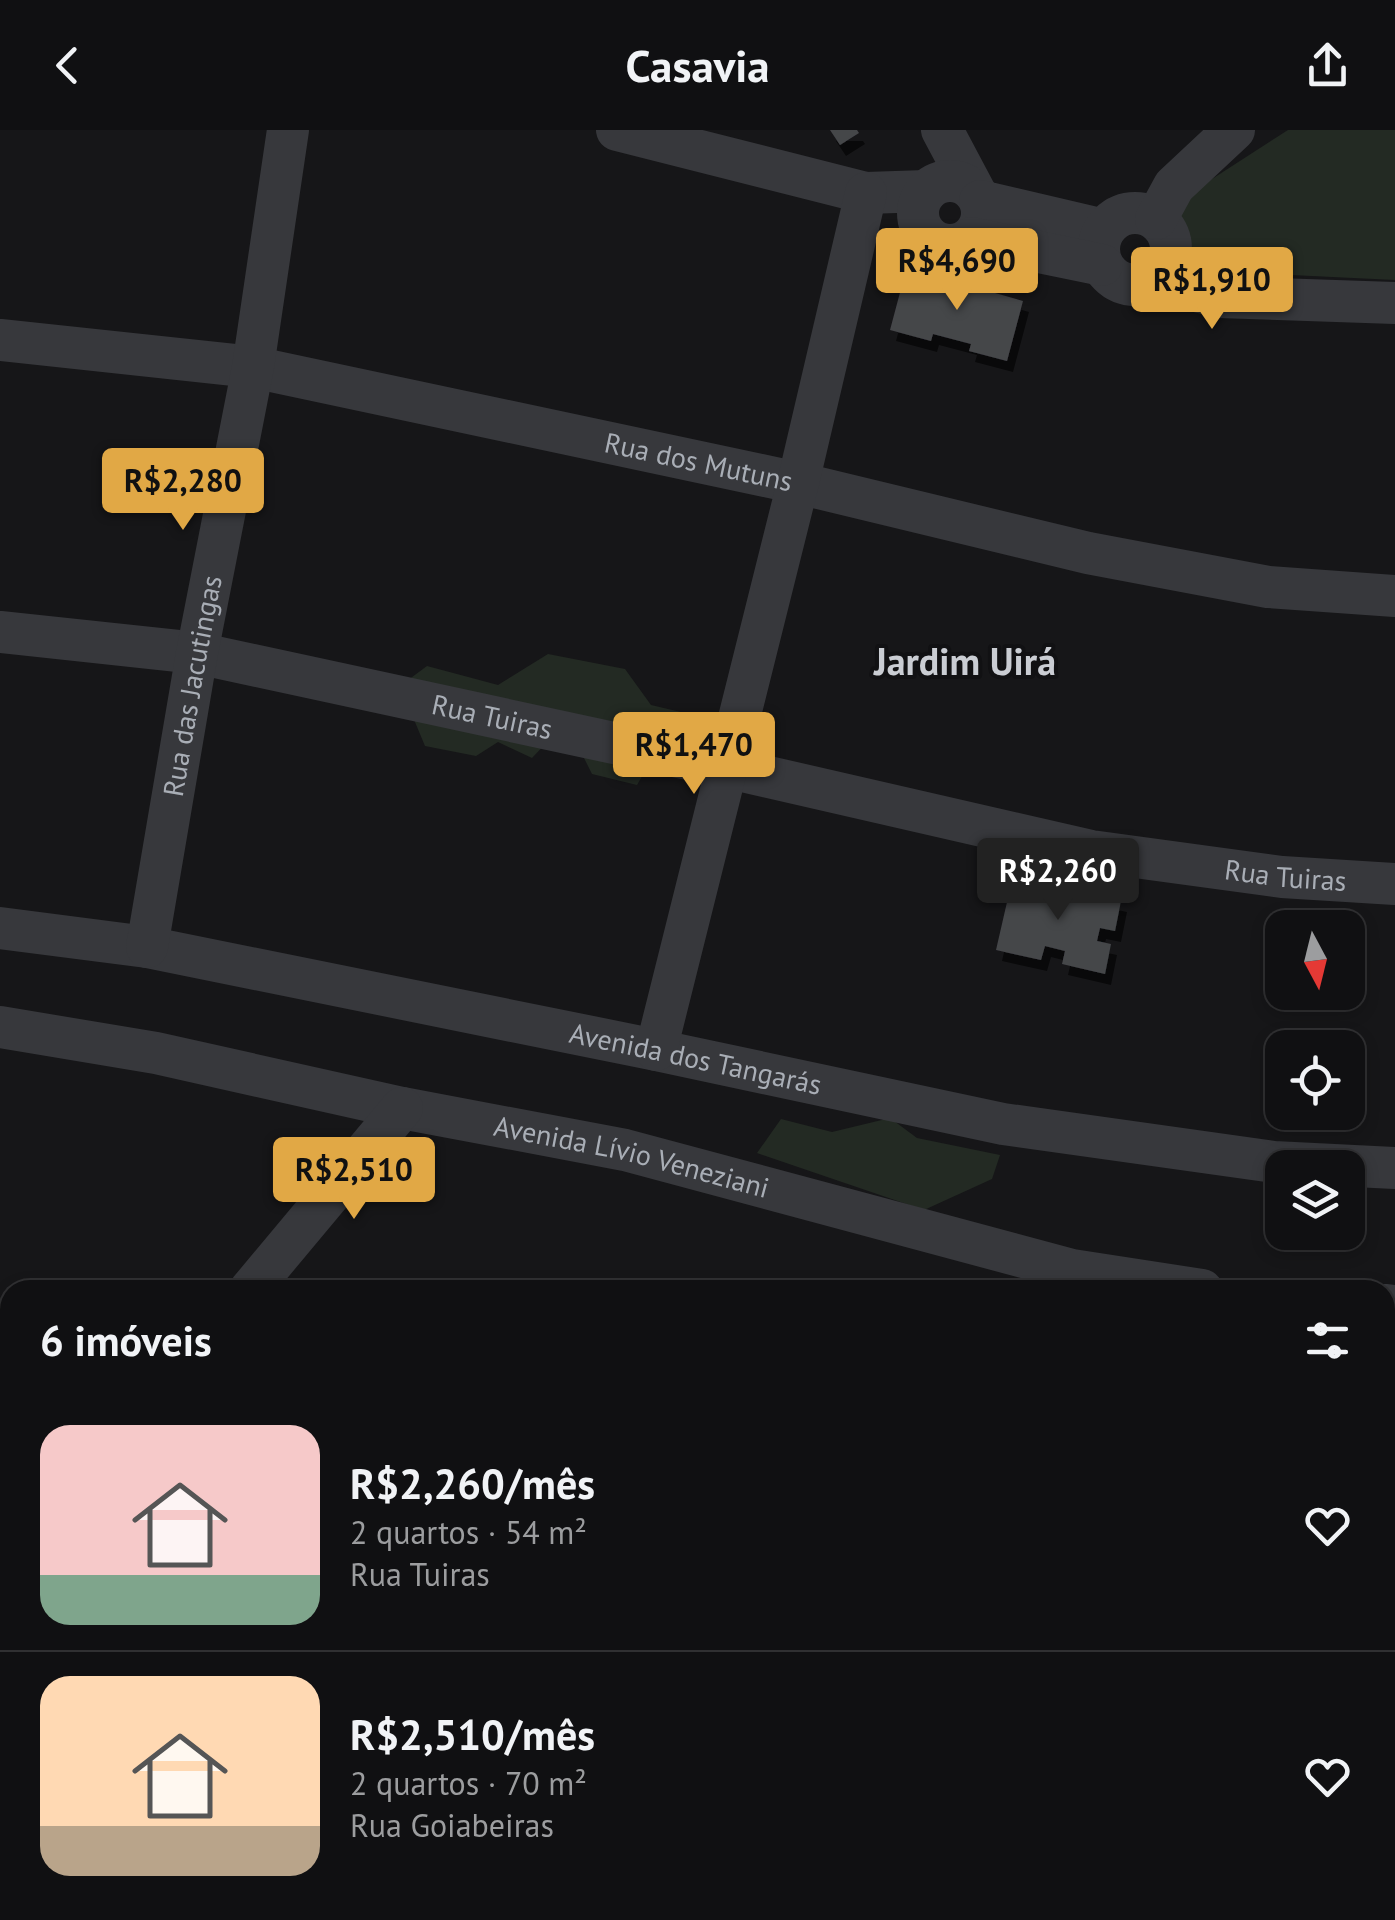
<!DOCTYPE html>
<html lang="pt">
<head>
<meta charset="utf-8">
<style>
  :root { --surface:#101012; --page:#1e1e20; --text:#f1f3f6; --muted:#9c9d9f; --line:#303032; --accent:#e1a845 }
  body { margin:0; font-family:"PT Sans",sans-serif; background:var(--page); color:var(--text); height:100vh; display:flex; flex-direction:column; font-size:38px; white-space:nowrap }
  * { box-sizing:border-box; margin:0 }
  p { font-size:32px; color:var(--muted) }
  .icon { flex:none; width:55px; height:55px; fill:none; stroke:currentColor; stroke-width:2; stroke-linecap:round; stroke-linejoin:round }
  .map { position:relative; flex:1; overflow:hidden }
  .drawer { position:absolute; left:0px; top:1150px; width:1395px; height:640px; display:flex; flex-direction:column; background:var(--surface); border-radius:30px 30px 0 0; box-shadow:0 5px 15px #0003,0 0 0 2px var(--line) }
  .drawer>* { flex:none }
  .needle { width:65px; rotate:173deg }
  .fabs { position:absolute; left:1265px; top:780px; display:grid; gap:20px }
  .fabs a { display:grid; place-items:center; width:100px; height:100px; border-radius:20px; background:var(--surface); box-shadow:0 5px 15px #0003,0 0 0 2px var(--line); font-size:50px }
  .price { position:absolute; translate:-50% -85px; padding:0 22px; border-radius:10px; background:var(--accent); color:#111; font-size:32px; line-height:65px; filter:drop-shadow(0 2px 5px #0008) }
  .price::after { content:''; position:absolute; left:50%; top:60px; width:30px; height:22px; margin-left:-15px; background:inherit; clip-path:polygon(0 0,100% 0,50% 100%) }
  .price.selected { background:#222; color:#fff }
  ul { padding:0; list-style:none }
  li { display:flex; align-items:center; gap:30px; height:250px; padding:0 40px }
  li+li { border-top:2px solid var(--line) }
  li span { display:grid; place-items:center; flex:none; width:280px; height:200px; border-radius:30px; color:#555 }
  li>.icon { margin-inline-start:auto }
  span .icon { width:120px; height:120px; fill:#fffc; stroke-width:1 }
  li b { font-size:42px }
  h2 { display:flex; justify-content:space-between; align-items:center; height:120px; padding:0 40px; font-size:42px }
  header { display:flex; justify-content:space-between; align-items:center; height:130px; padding:0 40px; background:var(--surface); font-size:45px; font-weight:800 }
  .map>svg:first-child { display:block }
  .green { fill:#232a23 }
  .building { fill:#45464a; filter:url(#shadow) }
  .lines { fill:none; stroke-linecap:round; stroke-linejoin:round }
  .minor { stroke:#37383c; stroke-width:42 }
  .labels { text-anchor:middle; stroke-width:8; stroke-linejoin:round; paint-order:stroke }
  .street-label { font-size:28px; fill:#a9aeb6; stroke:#111113 }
  .district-label { font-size:38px; font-weight:bold; fill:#cacdd3; stroke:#111113 }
</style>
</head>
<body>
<header><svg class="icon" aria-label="back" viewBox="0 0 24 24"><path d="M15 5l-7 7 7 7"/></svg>Casavia<svg class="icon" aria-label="share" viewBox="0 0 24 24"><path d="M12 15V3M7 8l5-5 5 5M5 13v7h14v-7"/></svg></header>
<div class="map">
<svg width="1395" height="1790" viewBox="0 0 1395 1790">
  <defs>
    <filter id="shadow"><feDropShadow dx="6" dy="11" stdDeviation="0" flood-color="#0009"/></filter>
  </defs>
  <rect width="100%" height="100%" fill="#161618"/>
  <path class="green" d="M1288 0H1395V150L1252 143 1181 112 1178 71Z
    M548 524 625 539 651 575 702 587 699 612 659 617 637 655 592 644 566 592 532 628 498 612 476 626 425 616 400 556 427 536 498 555Z
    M890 988 917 1008 1000 1025 992 1049 924 1080 757 1023 781 989 832 1002Z
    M1385 1725 1395 1734V1790H838L833 1780H1385Z
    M399 1780H575L565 1790H394Z"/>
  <path class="building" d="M830 0H857L859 3 840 15Z
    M906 140 946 150 948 144 989 155 988 161 1023 171 1007 231 969 221 971 214 933 204 931 211 890 200Z
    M1013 746 1050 755 1051 750 1082 757 1081 762 1121 771 1115 801 1100 798 1097 811 1111 814 1105 844 1062 834 1065 821 1045 816 1041 830 996 820Z"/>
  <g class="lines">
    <g class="minor">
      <path d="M617 0 866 63 926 61"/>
      <path d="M942 0 975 62"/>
      <circle cx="950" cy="83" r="32"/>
      <path d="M980 71 1104 100"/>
      <circle cx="1135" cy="119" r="36"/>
      <path d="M1156 89 1174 56 1234 0"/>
      <path d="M971 108 1102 135"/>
      <path d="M1154 150 1219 167 1395 173"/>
      <path id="s1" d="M0 210 253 237 798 353 1088 423 1268 457 1395 466"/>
      <path id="s2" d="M0 502 197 523 725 637 1091 721 1282 747 1395 754"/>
      <path id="s3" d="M0 798 147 817 656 920 1003 994 1274 1032 1395 1038"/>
      <path id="s4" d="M147 817 197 523 253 237 288 0"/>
      <path id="s5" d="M0 897 156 923 402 978 625 1020 1072 1140 1202 1160"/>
      <path d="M656 920 798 353 866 63"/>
      <path d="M250 1160 402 978"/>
      <path d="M1385 1175 1395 1176"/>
      <path d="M1385 1390 1395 1379"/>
      <path d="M0 1461 10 1449"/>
      <path d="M1040 1790 1049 1780"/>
    </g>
  </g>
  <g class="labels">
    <g class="street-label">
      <text dy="10" stroke="none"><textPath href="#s1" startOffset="710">Rua dos Mutuns</textPath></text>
      <text dy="10" stroke="none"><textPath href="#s4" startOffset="265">Rua das Jacutingas</textPath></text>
      <text dy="10" stroke="none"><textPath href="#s2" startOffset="500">Rua Tuiras</textPath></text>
      <text dy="10" stroke="none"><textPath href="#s2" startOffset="1310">Rua Tuiras</textPath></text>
      <text dy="10" stroke="none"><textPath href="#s3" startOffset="708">Avenida dos Tangarás</textPath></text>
      <text dy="10" stroke="none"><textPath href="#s5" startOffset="645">Avenida Lívio Veneziani</textPath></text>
    </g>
    <g class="district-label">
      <text x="965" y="545">Jardim Uirá</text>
    </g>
  </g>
</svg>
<div class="fabs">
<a><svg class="needle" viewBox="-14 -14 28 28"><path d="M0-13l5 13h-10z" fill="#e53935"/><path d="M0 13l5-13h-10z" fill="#9c9d9f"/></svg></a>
<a><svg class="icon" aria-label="locate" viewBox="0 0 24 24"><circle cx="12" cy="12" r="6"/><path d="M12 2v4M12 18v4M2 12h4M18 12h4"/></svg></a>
<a><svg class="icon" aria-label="layers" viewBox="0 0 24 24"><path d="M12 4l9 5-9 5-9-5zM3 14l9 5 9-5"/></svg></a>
</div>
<b class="price" style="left:957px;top:183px">R$4,690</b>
<b class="price" style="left:1212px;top:202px">R$1,910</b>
<b class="price" style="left:183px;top:403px">R$2,280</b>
<b class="price" style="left:694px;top:667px">R$1,470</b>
<b class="price selected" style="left:1058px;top:793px">R$2,260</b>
<b class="price" style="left:354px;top:1092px">R$2,510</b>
<section class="drawer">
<h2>6 imóveis<svg class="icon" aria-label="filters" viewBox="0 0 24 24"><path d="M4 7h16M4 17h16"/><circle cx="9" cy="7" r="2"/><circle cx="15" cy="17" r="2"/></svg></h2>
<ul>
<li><span style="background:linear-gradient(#f6c9c9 75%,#7fa58c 0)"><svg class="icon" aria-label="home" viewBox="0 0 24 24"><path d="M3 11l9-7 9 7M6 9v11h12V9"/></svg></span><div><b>R$2,260/mês</b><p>2 quartos · 54 m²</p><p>Rua Tuiras</p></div><svg class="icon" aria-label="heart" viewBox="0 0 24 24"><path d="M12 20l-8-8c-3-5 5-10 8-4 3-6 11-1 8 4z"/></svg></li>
<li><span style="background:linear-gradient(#ffd9b3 75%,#b9a48a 0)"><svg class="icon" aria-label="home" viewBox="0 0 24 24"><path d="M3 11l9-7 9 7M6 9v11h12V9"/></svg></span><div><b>R$2,510/mês</b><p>2 quartos · 70 m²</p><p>Rua Goiabeiras</p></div><svg class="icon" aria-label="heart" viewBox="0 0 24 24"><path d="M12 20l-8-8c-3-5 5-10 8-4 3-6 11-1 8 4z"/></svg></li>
</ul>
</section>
</div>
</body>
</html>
